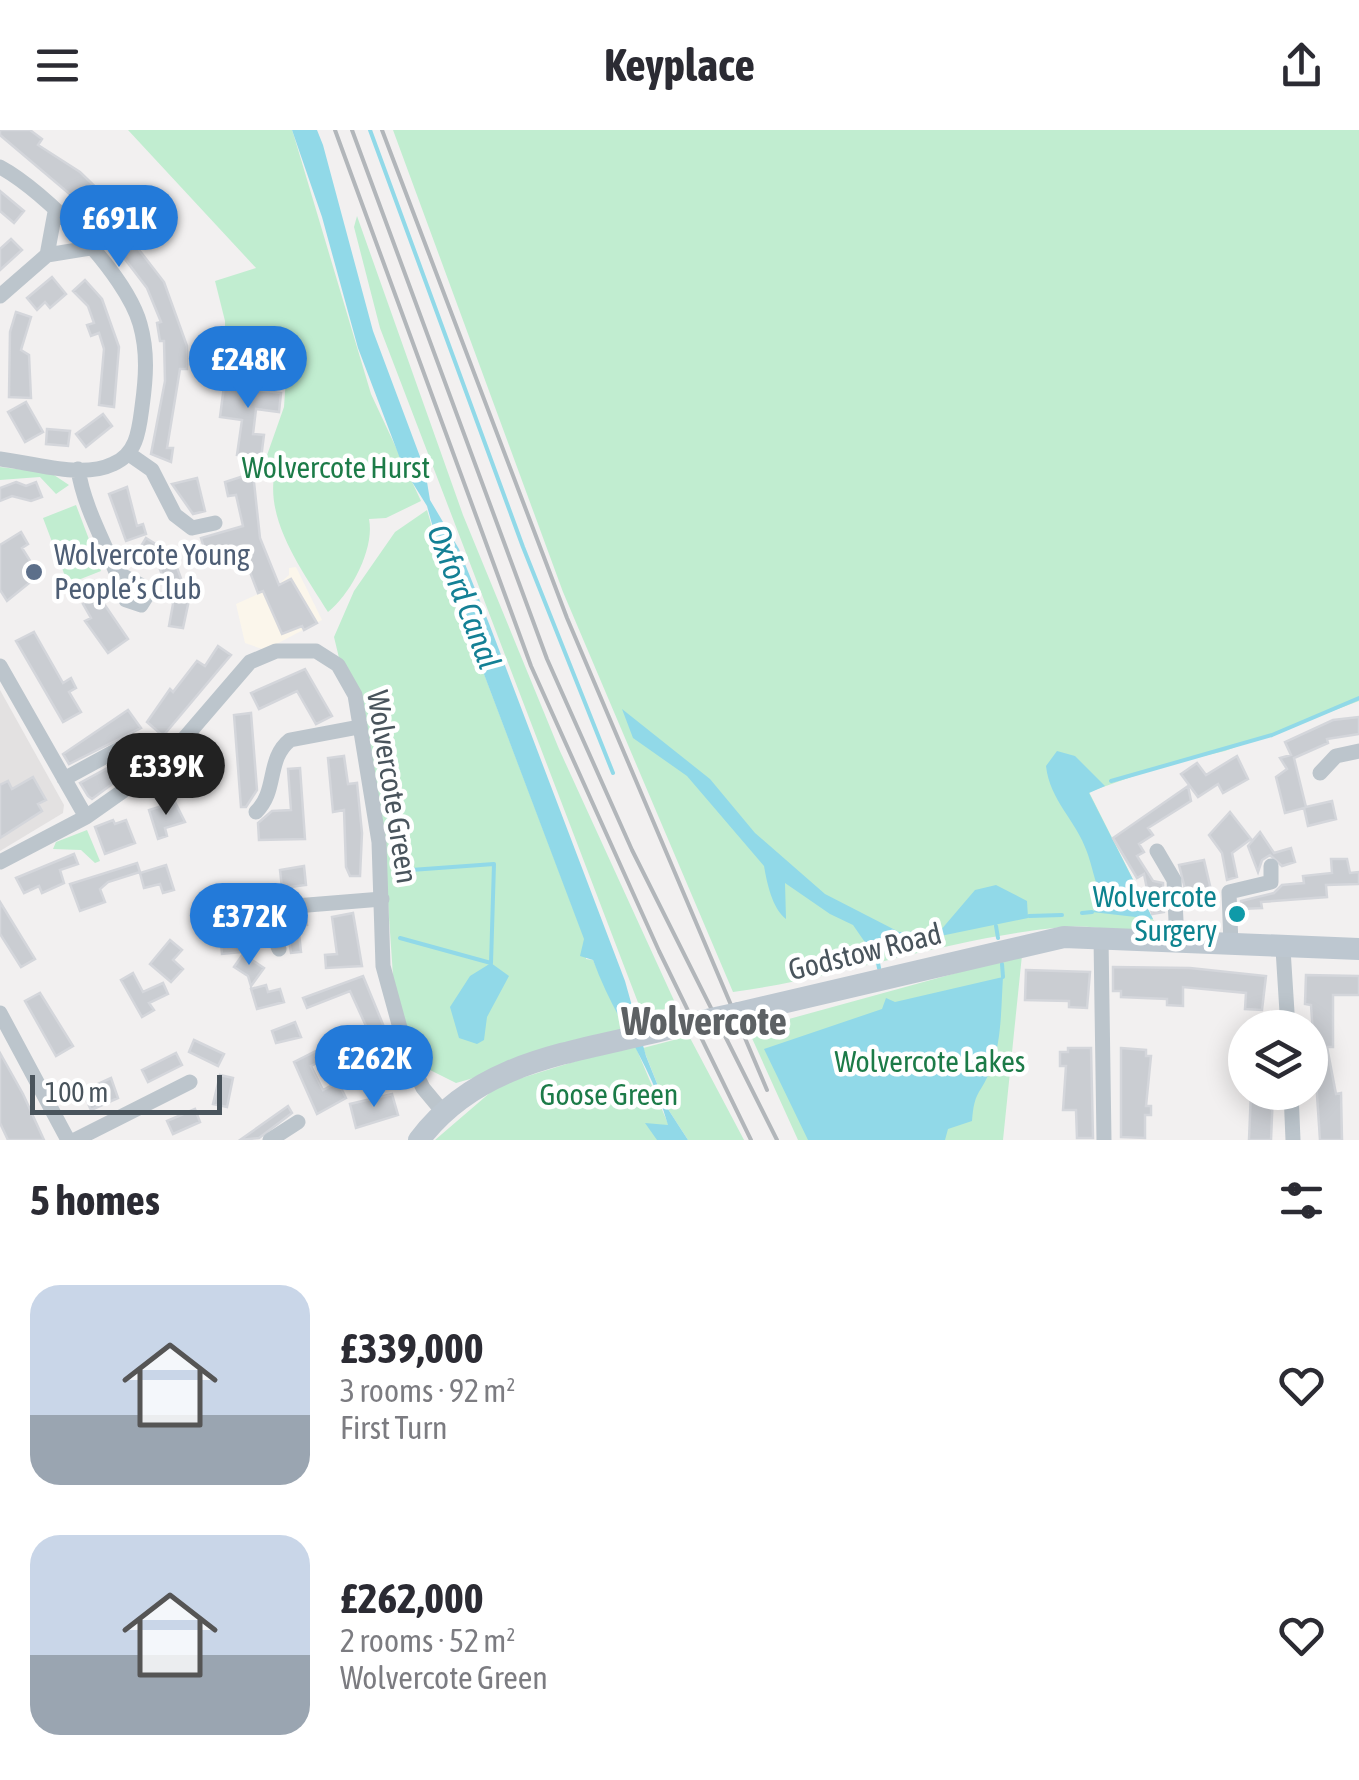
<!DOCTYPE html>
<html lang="en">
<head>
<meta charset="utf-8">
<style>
  :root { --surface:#fff; --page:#f2f2f3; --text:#2b2b33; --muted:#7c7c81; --accent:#237ad9 }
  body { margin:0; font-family:"Asap Condensed",sans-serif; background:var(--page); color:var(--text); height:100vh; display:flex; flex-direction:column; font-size:38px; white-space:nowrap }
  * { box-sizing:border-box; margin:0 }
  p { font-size:32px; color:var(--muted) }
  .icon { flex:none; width:55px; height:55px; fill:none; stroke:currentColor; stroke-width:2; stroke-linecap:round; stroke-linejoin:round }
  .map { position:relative; height:1010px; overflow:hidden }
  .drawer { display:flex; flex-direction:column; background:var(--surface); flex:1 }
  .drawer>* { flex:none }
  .controls { position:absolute; left:1228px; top:880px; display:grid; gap:20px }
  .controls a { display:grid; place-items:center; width:100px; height:100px; border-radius:50%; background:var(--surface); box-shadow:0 5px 25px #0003; font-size:50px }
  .scale { position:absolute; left:30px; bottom:25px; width:192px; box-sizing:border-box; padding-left:10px; border:5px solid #49545c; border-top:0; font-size:28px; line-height:35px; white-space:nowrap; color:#49545c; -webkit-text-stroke:8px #fff; paint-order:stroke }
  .price { position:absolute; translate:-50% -85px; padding:0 22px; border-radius:35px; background:var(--accent); color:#fff; font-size:32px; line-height:65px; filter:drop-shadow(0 2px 5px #0008) }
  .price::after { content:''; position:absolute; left:50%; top:60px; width:30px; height:22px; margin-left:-15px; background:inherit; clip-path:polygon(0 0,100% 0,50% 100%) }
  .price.selected { background:#222; color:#fff }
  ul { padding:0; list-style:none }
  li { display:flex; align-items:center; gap:30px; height:250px; padding:0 30px }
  li span { display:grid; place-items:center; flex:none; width:280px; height:200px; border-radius:30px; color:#555 }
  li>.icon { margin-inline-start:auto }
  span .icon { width:120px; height:120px; fill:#fffc; stroke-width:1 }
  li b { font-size:42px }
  h2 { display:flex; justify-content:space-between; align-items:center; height:120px; padding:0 30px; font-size:42px }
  header { display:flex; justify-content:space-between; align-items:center; height:130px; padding:0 30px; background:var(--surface); font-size:45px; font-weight:700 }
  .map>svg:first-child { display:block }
  .commercial { fill:#fbf6eb }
  .education { fill:#e3e1e1 }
  .green { fill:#c1edd0 }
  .water { fill:#91d9e8 }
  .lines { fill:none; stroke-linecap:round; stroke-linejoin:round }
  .stream { stroke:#91d9e8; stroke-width:4 }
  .building { fill:#cacdd2; stroke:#d4d6db; stroke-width:2.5 }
  .street { stroke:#bcc5cc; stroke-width:15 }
  .secondary { stroke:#bdc7d0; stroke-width:22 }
  .rail { stroke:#b2b6ba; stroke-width:4 }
  .secondary-bridge { stroke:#bdc7d0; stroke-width:22 }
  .service-dot { fill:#5c6f8a; stroke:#fff; stroke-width:4 }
  .culture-dot { fill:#0f9aa8; stroke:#fff; stroke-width:4 }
  .labels { text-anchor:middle; stroke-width:9; stroke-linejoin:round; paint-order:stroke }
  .park-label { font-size:30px; fill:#1c7b48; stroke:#fff }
  .service-label { font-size:30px; fill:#4e5e75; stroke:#fff; text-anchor:start }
  .street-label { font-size:30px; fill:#49545c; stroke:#fff }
  .culture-label { font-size:30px; fill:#0d838f; stroke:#fff; text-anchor:end }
  .water-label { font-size:32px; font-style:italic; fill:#148095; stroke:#fff }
  .district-label { font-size:40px; font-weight:bold; fill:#5d6164; stroke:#fff }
</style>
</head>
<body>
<header><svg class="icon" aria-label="menu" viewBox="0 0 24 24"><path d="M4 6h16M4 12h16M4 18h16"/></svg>Keyplace<svg class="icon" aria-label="share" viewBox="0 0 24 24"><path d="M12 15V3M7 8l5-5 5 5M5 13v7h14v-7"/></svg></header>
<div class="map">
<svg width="1359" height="1010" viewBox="0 0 1359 1010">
  <rect width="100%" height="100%" fill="#f2f0f0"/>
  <path class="commercial" d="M296 437 322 490 265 520 245 513 236 474 278 455 289 445V438Z"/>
  <path class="education" d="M0 560 64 675 63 683 0 721Z"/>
  <path class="green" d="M128 0H292L294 6 371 264 421 371 386 388 369 389C375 418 351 464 328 482 304 443 264 390 275 342L266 328 284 277 286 247 225 241V191L215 151 256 138Z
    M393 0H1359V571L1225 621 1165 635 1089 662 1163 809C1131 804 1095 794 1064 797 951 807 844 847 733 862L563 462Z
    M357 86 463 385 559 619 677 877 642 883 380 198 354 97Z
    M0 337 51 343 69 355 56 364 40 347 0 350Z
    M76 375 101 441 68 454 43 388Z
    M427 380 445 441 585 810 586 829 593 830 620 889 628 896V904L456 953 418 934 394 860 384 715 334 507 354 461 395 402Z
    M87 700 100 731 95 733 81 720 53 719 56 712Z
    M1022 825 1003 1010H798L746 895 778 892Z
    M689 906 744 1010H688L666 976 643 918Z
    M634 913 669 996H654L659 1007 668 1010H435L499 955Z"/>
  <path class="water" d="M292 0H317L323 15 373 201 425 340 430 370 459 419 490 496 625 851 646 926 666 976 688 1010H657L645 993 668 995C651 934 614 888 593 830L580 826 584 809 445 441 427 376 404 339 358 218 322 87Z
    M622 579 710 649 755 703 825 764 899 802 940 801 975 760 996 755 1027 771 1028 788 892 816 880 825 871 821 853 795 830 784 785 753 786 789C772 778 767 753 764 736L687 646 633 608Z
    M1057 621 1075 626 1105 656 1089 663 1153 789 1092 782 1107 773C1094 755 1094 741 1087 722 1076 690 1050 671 1046 636Z
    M491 833 509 846 487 887 484 910 477 914 459 908 450 877 470 846Z
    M1003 847C1001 877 1002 913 990 941 980 965 974 961 972 991L948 999 945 1010H808L764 919 882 879 886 868 895 872Z"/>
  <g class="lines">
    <path class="stream" d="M370 0 523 417 613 643
      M1111 651 1272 605 1359 568
      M1082 783 1092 782
      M1029 786 1062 785
      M996 796 998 808
      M400 808 491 833 494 734 411 740
      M876 823 879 838
      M1002 834 1003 847"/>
  </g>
  <path class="building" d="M0 0H30L42 9 38 15 80 42 110 71 105 76 164 152 187 216V239H180L167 318H173L171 332 151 324 165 251 164 211H160L157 193 161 192 147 158 85 77 0 5Z
    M0 61 24 81 14 93 0 81Z
    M11 109 22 120 0 140V119Z
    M52 147 66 164 50 178 45 172 37 180 27 168Z
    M85 150 102 169 119 217 114 277 99 275 104 219 99 203 91 206 87 195 94 193 88 176 73 161Z
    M16 182 31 187 21 220 29 225 31 268 9 267 10 202Z
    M249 246 260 247 258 260 281 263 279 282 256 279 253 304 264 305 261 328 237 325 242 290 220 287 225 248 248 252Z
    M26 272 43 302 25 312 8 282Z
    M103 284 112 296 86 317 76 304Z
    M47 299 70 301 68 316 46 314Z
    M253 343 260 408 279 455 291 449 317 493 304 500 302 496 282 504 263 461 258 463 240 416 206 424 201 408 243 396 236 365 228 366 225 352Z
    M197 348 205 381 193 384 172 354Z
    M16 352 26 356 36 352 42 367 31 371 12 366 0 371V358Z
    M127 357 137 396 143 394 146 404 126 411 109 364Z
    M21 402 28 414 22 418 39 445 7 471 0 460V415Z
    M146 408 172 424 189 470 183 498 169 496 173 474 158 434 138 421Z
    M98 465 128 509 108 523 85 491 91 488 83 474Z
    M34 502 63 553 71 548 76 558 69 562 81 582 63 592 16 511Z
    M218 516 231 525 163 606 147 592 170 559 173 562 197 531 205 536Z
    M305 539 332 586 316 594 297 561 259 579 251 563Z
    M128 580 141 598 69 634 63 624Z
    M251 583 257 660 246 677H241L234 585Z
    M1359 587V604L1327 609 1328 613 1294 628 1306 677 1332 671 1336 689 1308 696 1304 678 1285 683 1276 647 1287 639 1280 628 1291 625 1285 612 1333 590Z
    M344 626 348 654 357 653 362 703 360 746H350L346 737 344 680 333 682 328 628Z
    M1237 626 1248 649 1223 663 1218 654 1198 667 1181 644 1197 633 1206 645Z
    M111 636 108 640 115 652 92 669 88 666 80 653Z
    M300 638 305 709 259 710 258 693 272 681 291 680 288 639Z
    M33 647 46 670 38 674 42 681 0 708V655L8 651 12 659Z
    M1188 656 1191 671 1148 698 1153 705 1139 714 1144 722 1137 726 1153 751 1163 753 1164 782 1152 784 1144 744 1137 748 1113 708Z
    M175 672 185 692 165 698 167 706 158 709 149 680Z
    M1230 682 1251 709 1232 723 1237 747 1227 750 1222 723 1209 705Z
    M113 690 115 694 126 690 135 713 105 724 95 697Z
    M1260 702 1274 723 1291 718 1295 732 1282 736 1270 725 1262 730 1258 742 1248 716Z
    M74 724 78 734 60 740 64 753 42 763 39 756 24 763 16 748Z
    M1331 729H1347L1350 743 1359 742V754L1326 755 1327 767 1261 772 1262 778 1241 779V771L1274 763 1282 755 1304 753 1303 746 1332 743Z
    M1204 730 1211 760 1186 763 1179 735Z
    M137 733 140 742 108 752 100 759 105 772 80 781 70 754Z
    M166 735 174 760 163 763 160 754 144 758 140 743Z
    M304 736 306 755 282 758 280 740Z
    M0 772 35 829 21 837 0 804Z
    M241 777 254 786 241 804 243 822 222 824 220 804Z
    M353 783 362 836 326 838 325 825 337 824 332 787Z
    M306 786 307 795 300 796 299 803 301 822 291 823 286 792Z
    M170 810 182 820 173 830 183 839 171 852 150 834Z
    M243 824 264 838 251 856 248 846 234 837Z
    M1113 837 1190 838 1266 846 1262 880 1245 879 1246 863 1183 857V876L1167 875V869L1121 867V861H1113Z
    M1026 840 1090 842 1087 878 1069 877V871L1025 870Z
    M133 843 143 862 163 853 168 864 149 873 154 880 142 887 121 850Z
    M1306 845 1359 846V865H1333V917H1327L1336 964 1341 963 1342 1010H1320L1311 875 1305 874Z
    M363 846 403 943 384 951 374 926 351 937 346 927 359 921 352 903 366 896 350 861 307 878 303 868Z
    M266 855 268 862 280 859 284 872 257 879 251 859Z
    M40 863 73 916 56 926 25 871Z
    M295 892 301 907 276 913 272 901Z
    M194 910 224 924 218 936 189 922Z
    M1068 918H1091L1093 1008H1077L1076 980H1063L1066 936H1060V922H1068Z
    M1121 918 1146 920V926H1151L1146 976H1151V985H1145V1008L1121 1007Z
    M320 919 325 929 311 936 323 960 338 952 346 968 317 984 294 932Z
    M0 923 23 964 44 1010H8L0 993Z
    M176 923 182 935 148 952 142 940Z
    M220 945 233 948 227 977 213 974Z
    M111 948 118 968 91 980 86 969 101 962 98 954Z
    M1251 962H1273L1271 1010H1249Z
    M392 964 398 985 356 998 350 974Z
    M288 976 292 983 259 1008 240 1010Z
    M195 979 200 992 173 1004 167 991Z"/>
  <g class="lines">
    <path class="street" d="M0 37C45 61 126 144 140 194 148 222 146 248 142 277 139 300 137 324 113 334 82 349 33 333 0 329
      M47 125 55 82
      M0 166 47 125 90 118
      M129 324 152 340 175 385 192 398 215 393
      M78 339C85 385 114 427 126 470L141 475 146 467 142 456 121 445
      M0 536 86 687
      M1320 643 1336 626 1359 621
      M64 649 130 613
      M256 682C278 661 266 629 290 610L359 597
      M1157 721 1174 750 1177 811
      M0 732 86 687 164 632 250 532 276 521H316L338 535 355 565 379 712 383 836 408 927 423 958 443 982
      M1101 808 1104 1010
      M1231 815 1229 762 1271 752V736
      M279 819C272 802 269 791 283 777L382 769
      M1283 819 1288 898
      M0 883 68 1010
      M1291 962 1293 1010
      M75 1010 190 952
      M270 1010 298 992"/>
    <path class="secondary" d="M739 883 1064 807 1359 819
      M419 1010C482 926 584 922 679 896"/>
    <path class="rail" d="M335 0 531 536 659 821 751 1010
      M352 0 547 529 632 720 777 1010
      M382 0 567 488 767 960"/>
    <path class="secondary-bridge" d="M679 896 739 883"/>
  </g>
  <circle class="service-dot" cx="34" cy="442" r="10"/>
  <circle class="culture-dot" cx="1237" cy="784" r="10"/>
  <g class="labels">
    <g class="park-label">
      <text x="336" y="348">Wolvercote Hurst</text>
      <text x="930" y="942">Wolvercote Lakes</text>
      <text x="609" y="975">Goose Green</text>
    </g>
    <g class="service-label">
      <text x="54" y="435">Wolvercote Young<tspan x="54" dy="34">People’s Club</tspan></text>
    </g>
    <g class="street-label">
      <text transform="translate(392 657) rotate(81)" y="10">Wolvercote Green</text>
      <text transform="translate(865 822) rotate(-14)" y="10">Godstow Road</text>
    </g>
    <g class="culture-label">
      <text x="1217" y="777">Wolvercote<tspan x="1217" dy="34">Surgery</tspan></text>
    </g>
    <g class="water-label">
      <text transform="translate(464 467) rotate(69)" y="11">Oxford Canal</text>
    </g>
    <g class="district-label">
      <text x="704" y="905">Wolvercote</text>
    </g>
  </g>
</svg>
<div class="controls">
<a><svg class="icon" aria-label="layers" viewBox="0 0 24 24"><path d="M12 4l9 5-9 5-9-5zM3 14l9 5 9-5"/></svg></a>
</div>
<div class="scale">100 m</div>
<b class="price" style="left:119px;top:140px">£691K</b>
<b class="price" style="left:248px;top:281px">£248K</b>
<b class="price selected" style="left:166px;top:688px">£339K</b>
<b class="price" style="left:249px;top:838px">£372K</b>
<b class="price" style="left:374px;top:980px">£262K</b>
</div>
<section class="drawer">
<h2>5 homes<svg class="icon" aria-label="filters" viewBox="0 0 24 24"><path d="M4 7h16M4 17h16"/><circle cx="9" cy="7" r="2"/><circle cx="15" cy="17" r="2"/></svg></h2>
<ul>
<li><span style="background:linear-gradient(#c9d6e8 65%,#9aa5b1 0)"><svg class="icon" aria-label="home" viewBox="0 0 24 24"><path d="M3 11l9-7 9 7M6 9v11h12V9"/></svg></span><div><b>£339,000</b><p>3 rooms · 92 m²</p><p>First Turn</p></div><svg class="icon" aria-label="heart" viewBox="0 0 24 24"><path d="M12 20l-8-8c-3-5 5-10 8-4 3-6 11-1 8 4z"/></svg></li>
<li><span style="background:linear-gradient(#c9d6e8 60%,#9aa5b1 0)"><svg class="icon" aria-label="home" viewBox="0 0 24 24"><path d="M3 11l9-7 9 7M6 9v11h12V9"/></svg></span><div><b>£262,000</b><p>2 rooms · 52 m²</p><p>Wolvercote Green</p></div><svg class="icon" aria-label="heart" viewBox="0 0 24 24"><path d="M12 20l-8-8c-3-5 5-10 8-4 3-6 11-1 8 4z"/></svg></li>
</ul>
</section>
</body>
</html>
